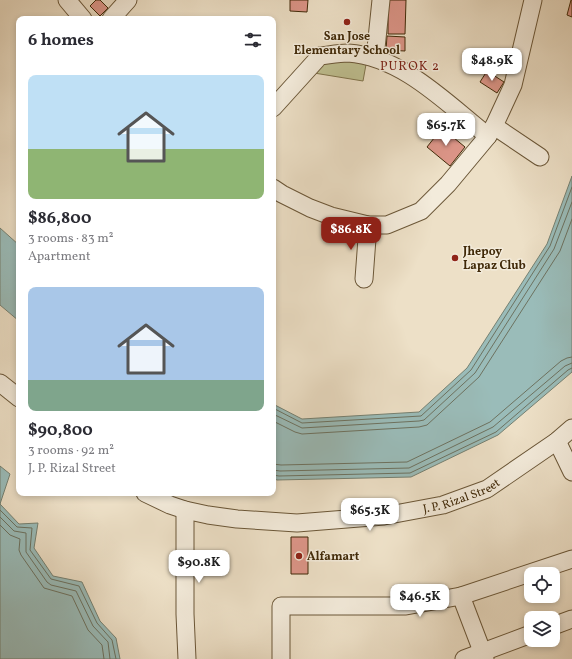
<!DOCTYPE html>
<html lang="en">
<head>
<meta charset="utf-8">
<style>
  :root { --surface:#fff; --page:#f7f7f7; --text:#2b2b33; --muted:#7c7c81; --accent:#8f2418 }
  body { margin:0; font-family:Vollkorn,serif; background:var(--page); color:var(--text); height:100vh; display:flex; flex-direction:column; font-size:15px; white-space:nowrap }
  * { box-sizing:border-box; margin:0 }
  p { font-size:13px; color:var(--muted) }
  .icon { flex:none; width:22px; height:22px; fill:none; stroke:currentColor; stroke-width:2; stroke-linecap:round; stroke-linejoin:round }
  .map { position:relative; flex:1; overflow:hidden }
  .drawer { position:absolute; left:16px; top:16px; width:260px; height:480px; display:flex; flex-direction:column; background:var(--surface); border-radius:8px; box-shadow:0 2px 6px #0003 }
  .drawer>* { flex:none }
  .tools { position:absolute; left:524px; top:567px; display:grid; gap:8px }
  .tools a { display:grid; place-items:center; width:36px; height:36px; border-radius:8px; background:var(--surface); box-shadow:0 2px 6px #0003; font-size:20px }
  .price { position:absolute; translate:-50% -34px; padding:0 9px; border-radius:8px; background:#fff; color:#222; font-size:13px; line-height:26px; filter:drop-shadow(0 1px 2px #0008) }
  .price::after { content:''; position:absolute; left:50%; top:24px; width:12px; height:9px; margin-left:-6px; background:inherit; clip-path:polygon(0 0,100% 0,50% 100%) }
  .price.on { background:var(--accent); color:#fff }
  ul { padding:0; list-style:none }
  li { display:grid; align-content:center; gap:8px; height:212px; padding:0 12px }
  li span { display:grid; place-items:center; height:124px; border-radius:8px; color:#555 }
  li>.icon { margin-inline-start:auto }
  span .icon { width:72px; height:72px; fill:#fffc; stroke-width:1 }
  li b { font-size:17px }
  h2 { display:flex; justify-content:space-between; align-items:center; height:48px; padding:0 12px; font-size:17px }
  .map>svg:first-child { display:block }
  .green { fill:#bfc091; stroke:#80744c }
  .water { fill:#9abcb9; stroke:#768172 }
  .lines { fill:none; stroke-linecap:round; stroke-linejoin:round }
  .shore { stroke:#6d7260; stroke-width:1 }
  .building { fill:#dc9588; stroke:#402908 }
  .minor-casing { stroke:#6b5738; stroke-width:19 }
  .minor { stroke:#f3ebdb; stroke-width:17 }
  .poi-dot { fill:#8f2418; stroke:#f3ebdb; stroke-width:1.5 }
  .labels { text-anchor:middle; stroke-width:3; stroke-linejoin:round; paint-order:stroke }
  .poi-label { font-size:12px; font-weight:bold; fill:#402908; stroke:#f3ebdb; text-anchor:start }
  .street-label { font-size:12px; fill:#402908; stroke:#f3ebdb }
  .neighbourhood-label { font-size:13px; letter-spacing:1px; fill:#7a1f14; stroke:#f3ebdb }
</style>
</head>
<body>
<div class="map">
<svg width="572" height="659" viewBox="0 0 572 659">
  <rect width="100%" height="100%" fill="#ede0c7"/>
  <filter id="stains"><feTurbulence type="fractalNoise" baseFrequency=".005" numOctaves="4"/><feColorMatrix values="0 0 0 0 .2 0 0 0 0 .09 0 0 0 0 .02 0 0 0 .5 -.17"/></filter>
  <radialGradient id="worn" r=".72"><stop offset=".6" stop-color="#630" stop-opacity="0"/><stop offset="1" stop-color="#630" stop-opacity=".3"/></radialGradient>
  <path class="green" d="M318 51 367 59 363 81 314 73Z"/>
  <path class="water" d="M572 176V372L498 435 411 477 277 480 273 478V404L302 419 419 412 467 368 547 244Z
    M0 228 19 245V321L0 305Z
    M0 466 10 474 0 504 19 524 38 523 34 548 53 576 82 582 100 621 116 638 120 659H0Z"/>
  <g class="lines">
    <path class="shore" d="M273 408 302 423 421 416 471 370 550 246 572 187
      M273 414 302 428 419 421 424 420 475 373 554 249 572 202
      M273 421 295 432 302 434 419 427 427 425 479 377 560 251 572 219
      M273 464 281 465 407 462 490 422 561 361 567 358 572 357
      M273 470 280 471 409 468 493 427 565 366 572 363
      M273 475 279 476 410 473 496 432 568 370 572 368
      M0 510 17 527 32 528 30 550 51 579 79 586 97 623 112 640 116 659
      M0 517 14 531 26 533V552L47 582 51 585 76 591 93 626 108 642 110 659
      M0 525 10 535 20 539 19 550 21 555 44 588 72 596 88 630 102 645 104 659"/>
  </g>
  <path class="building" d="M96 0H100L108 8 100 16 90 6Z
    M290 0H308L307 12 290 11Z
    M388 0H406L405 34H388Z
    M571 0H572V17L567 15Z
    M387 36 405 37V51L386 50Z
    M487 71 504 82 497 93 480 82Z
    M442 128 465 147 450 166 427 147Z
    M291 537H308V574H291Z"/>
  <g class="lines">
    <defs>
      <g id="minor">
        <path d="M67 0 83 19"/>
        <path d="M111 19 128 0"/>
        <path d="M375 58 381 0"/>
        <path d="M273 108 320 56C329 55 339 53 348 53 403 57 446 103 488 136"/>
        <path d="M494 126 540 157"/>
        <path d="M273 188 282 194 310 208 331 216 368 225H387L421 211 448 184 488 136 494 126 513 85 533 0"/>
        <path d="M364 279 368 225"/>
        <path d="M0 383 19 398"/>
        <path d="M557 441 572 472"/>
        <path id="s1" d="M145 493 170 505 185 510 208 515 237 519 297 523 384 516 443 505 487 489 557 441 572 428"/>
        <path d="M185 510V614L187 659"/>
        <path d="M461 596 485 659"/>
        <path d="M553 626 572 619"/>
        <path d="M281 659V606H406L461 596 572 559"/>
        <path d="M464 659 531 634"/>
      </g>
    </defs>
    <use href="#minor" class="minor-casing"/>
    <use href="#minor" class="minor"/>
  </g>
  <g class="poi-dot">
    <circle cx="347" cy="22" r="4"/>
    <circle cx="455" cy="258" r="4"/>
    <circle cx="299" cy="556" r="4"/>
  </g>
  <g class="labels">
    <g class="poi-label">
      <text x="347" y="40" text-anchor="middle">San Jose<tspan x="347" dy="14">Elementary School</tspan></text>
      <text x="463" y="255">Jhepoy<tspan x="463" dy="14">Lapaz Club</tspan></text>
      <text x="307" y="560">Alfamart</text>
    </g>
    <g class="street-label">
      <text dy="4" stroke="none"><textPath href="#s1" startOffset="324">J. P. Rizal Street</textPath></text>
    </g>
    <g class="neighbourhood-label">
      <text x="410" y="70">PUROK 2</text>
    </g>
  </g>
  <rect width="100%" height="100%" filter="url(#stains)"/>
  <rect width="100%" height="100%" fill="url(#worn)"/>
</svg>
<div class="tools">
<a><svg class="icon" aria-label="locate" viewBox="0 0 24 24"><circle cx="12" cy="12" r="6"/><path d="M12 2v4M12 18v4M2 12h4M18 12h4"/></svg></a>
<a><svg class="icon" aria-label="layers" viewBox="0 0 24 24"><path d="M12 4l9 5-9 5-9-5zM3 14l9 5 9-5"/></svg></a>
</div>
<b class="price" style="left:492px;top:82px">$48.9K</b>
<b class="price" style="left:446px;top:147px">$65.7K</b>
<b class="price on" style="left:351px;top:251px">$86.8K</b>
<b class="price" style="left:370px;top:532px">$65.3K</b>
<b class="price" style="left:199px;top:584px">$90.8K</b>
<b class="price" style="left:420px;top:618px">$46.5K</b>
<section class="drawer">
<h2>6 homes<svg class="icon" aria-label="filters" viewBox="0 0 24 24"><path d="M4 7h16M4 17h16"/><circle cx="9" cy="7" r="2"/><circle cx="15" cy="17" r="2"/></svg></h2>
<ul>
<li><span style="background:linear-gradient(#bfe0f5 60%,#8fb573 0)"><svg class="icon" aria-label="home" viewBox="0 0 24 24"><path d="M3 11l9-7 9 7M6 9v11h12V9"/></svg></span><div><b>$86,800</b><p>3 rooms · 83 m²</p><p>Apartment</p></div></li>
<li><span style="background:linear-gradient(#a9c7e8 75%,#7fa58c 0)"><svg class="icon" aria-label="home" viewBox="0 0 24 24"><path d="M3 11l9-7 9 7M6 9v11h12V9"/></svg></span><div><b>$90,800</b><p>3 rooms · 92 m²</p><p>J. P. Rizal Street</p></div></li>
</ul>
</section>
</div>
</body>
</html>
